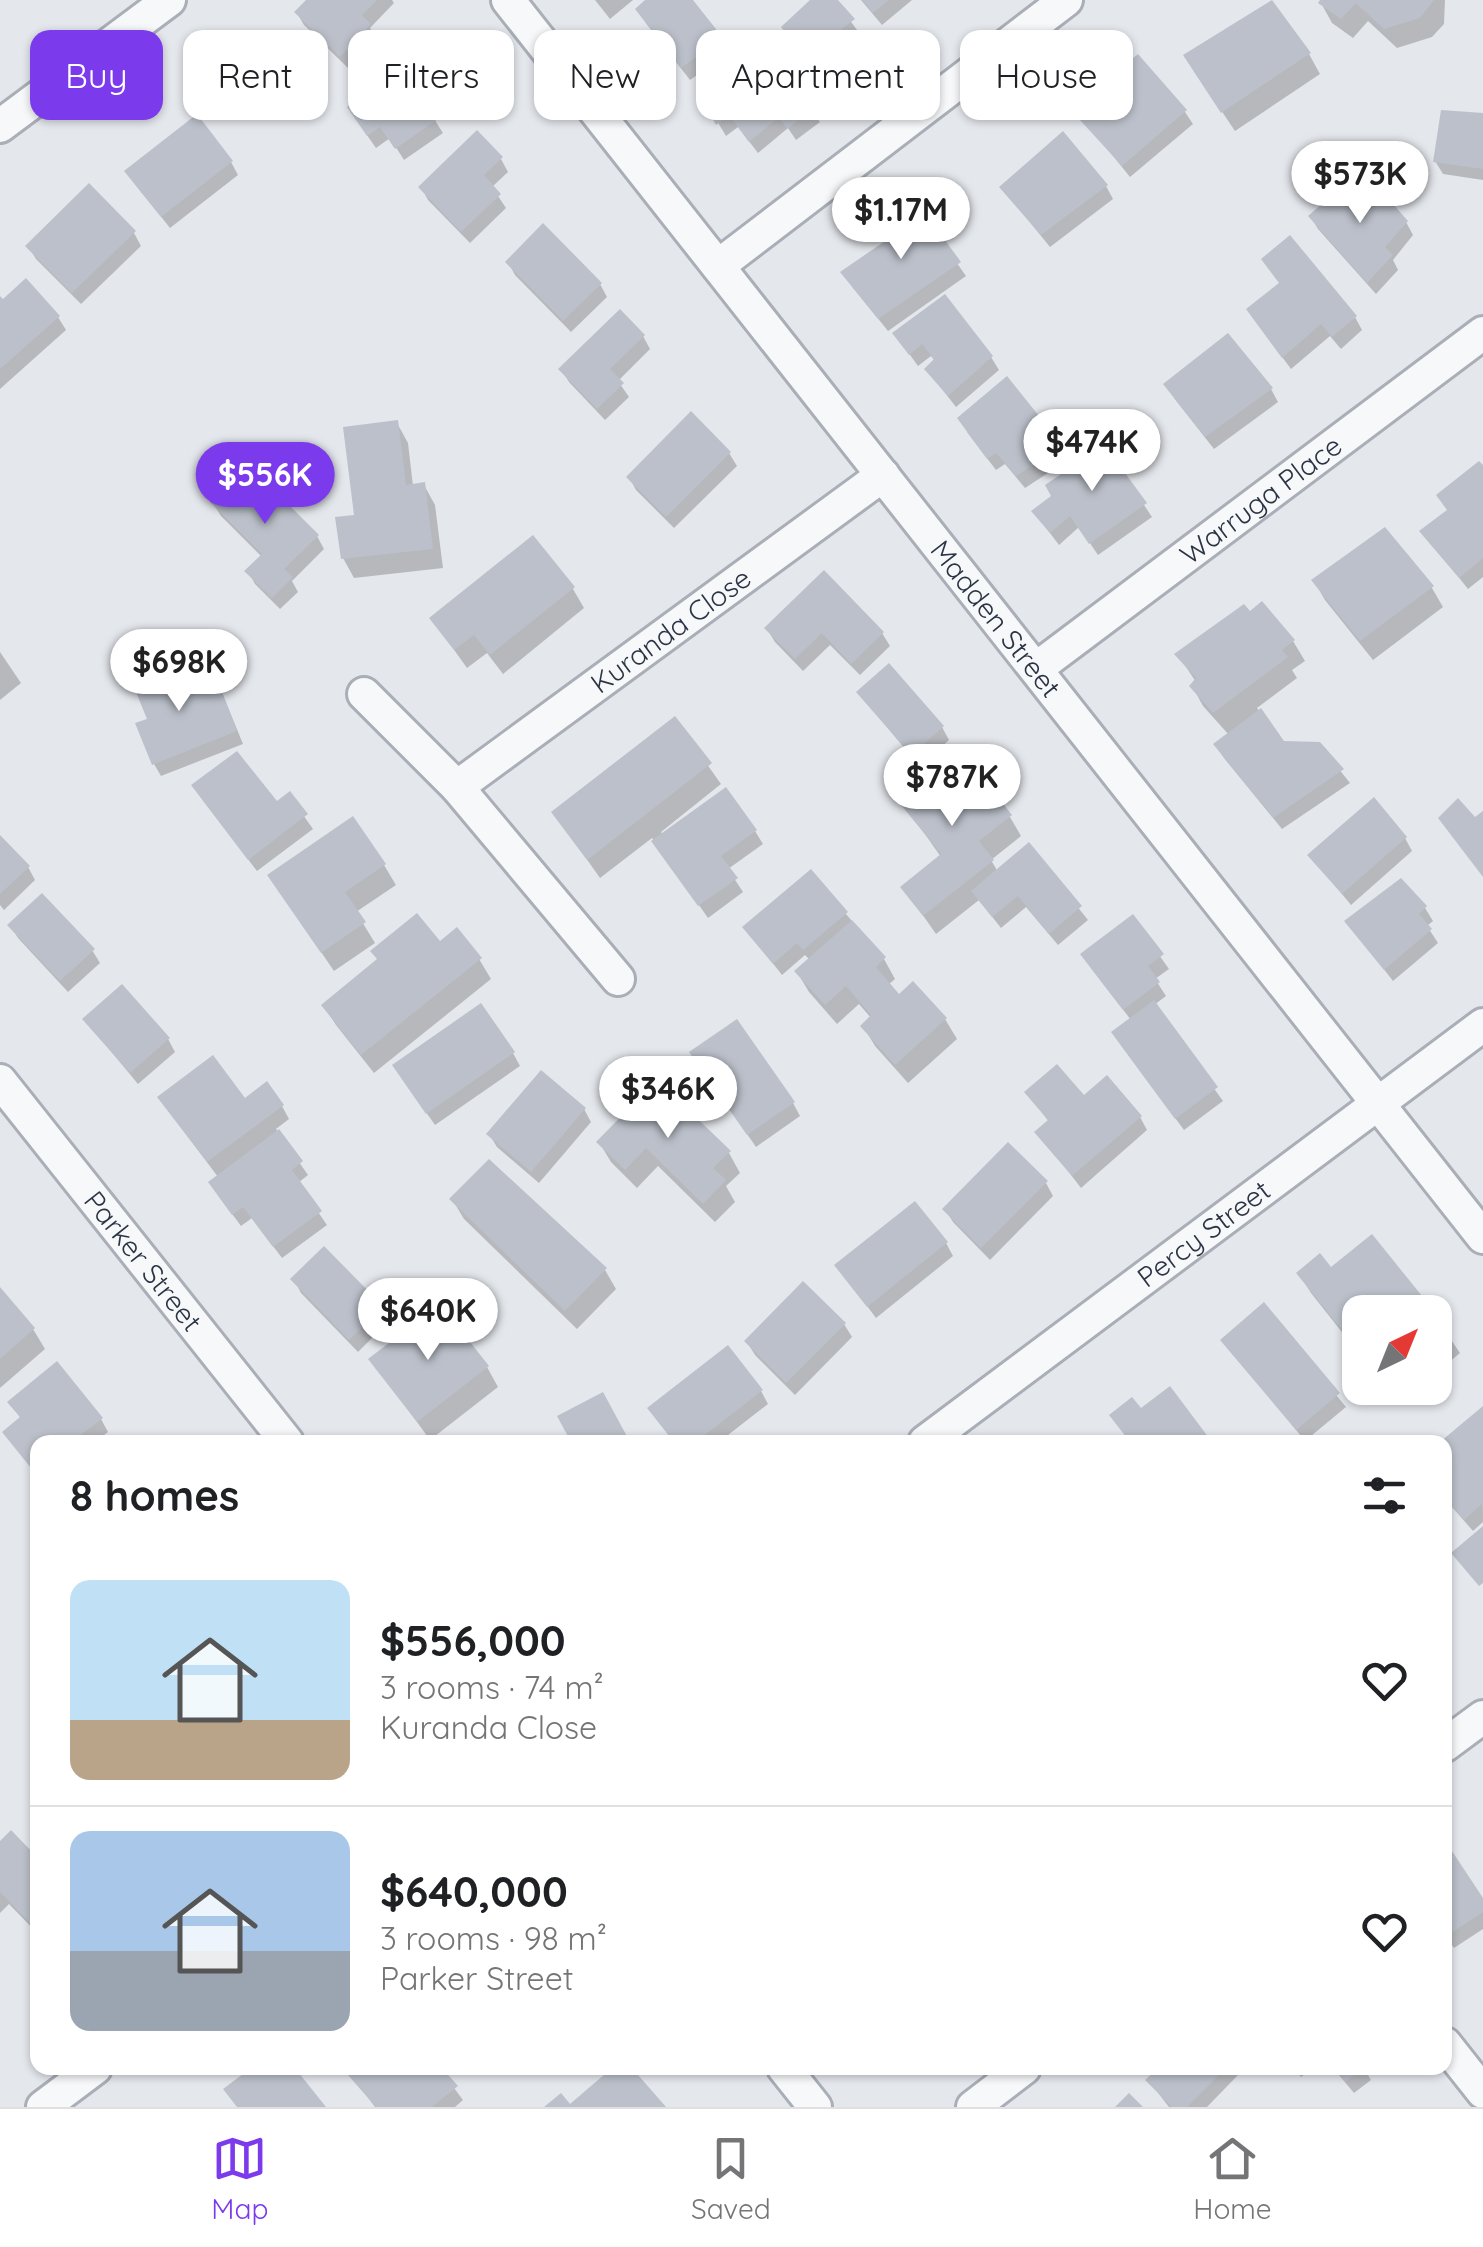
<!DOCTYPE html>
<html lang="en">
<head>
<meta charset="utf-8">
<style>
  :root { --surface:#fff; --page:#f2f2f2; --text:#202124; --muted:#757577; --line:#e0e0e0; --accent:#7c3aed }
  body { margin:0; font-family:Quicksand,sans-serif; background:var(--page); color:var(--text); height:100vh; display:flex; flex-direction:column; font-size:38px; white-space:nowrap }
  * { box-sizing:border-box; margin:0 }
  p { font-size:32px; color:var(--muted) }
  .icon { flex:none; width:55px; height:55px; fill:none; stroke:currentColor; stroke-width:2; stroke-linecap:round; stroke-linejoin:round }
  .map { position:relative; flex:1; overflow:hidden }
  .sheet { position:absolute; left:30px; top:1435px; width:1422px; height:640px; display:flex; flex-direction:column; background:var(--surface); border-radius:20px; box-shadow:0 2px 8px #0004 }
  .sheet>* { flex:none }
  .hud { position:absolute; left:30px; top:30px; width:1425px; height:90px; display:flex; gap:20px }
  .needle { width:65px; rotate:43deg }
  .buttons { position:absolute; left:1342px; top:1295px; display:grid; gap:20px }
  .buttons a { display:grid; place-items:center; width:110px; height:110px; border-radius:20px; background:var(--surface); box-shadow:0 2px 8px #0004; font-size:50px }
  .price { position:absolute; translate:-50% -85px; padding:0 22px; border-radius:35px; background:#fff; color:#222; font-size:32px; line-height:65px; filter:drop-shadow(0 2px 5px #0008) }
  .price::after { content:''; position:absolute; left:50%; top:60px; width:30px; height:22px; margin-left:-15px; background:inherit; clip-path:polygon(0 0,100% 0,50% 100%) }
  .price.on { background:var(--accent); color:#fff }
  ul { padding:0; list-style:none }
  li { display:flex; align-items:center; gap:30px; height:250px; padding:0 40px }
  li+li { border-top:2px solid var(--line) }
  li span { display:grid; place-items:center; flex:none; width:280px; height:200px; border-radius:20px; color:#555 }
  li>.icon { margin-inline-start:auto }
  span .icon { width:120px; height:120px; fill:#fffc; stroke-width:1 }
  li b { font-size:42px }
  h2 { display:flex; justify-content:space-between; align-items:center; height:120px; padding:0 40px; font-size:42px }
  .tag { padding:0 35px; border-radius:20px; background:var(--surface); box-shadow:0 2px 8px #0004; font-size:35px; line-height:90px }
  .tag.on { background:var(--accent); color:#fff }
  .dock { display:flex; justify-content:space-around; align-items:center; height:140px; border-top:2px solid var(--line); background:var(--surface); font-size:28px; color:var(--muted) }
  .dock a { display:grid; justify-items:center; gap:5px }
  .dock .on { color:var(--accent) }
  .map>svg:first-child { display:block }
  .shadow { fill:#0003 }
  .building { fill:#bbc0ca }
  .lines { fill:none; stroke-linecap:round; stroke-linejoin:round }
  .minor-casing { stroke:#a9aeb7; stroke-width:38 }
  .minor { stroke:#f7f8fa; stroke-width:32 }
  .labels { text-anchor:middle; stroke-width:10; stroke-linejoin:round; paint-order:stroke }
  .street-label { font-size:28px; fill:#2b3445; stroke:#f4f6f9 }
</style>
</head>
<body>
<div class="map">
<svg width="1483" height="2107" viewBox="0 0 1483 2107">
  <rect width="100%" height="100%" fill="#e4e7ec"/>
  <path class="shadow" d="M309 0H392L394 3 370 28 377 39 348 68 304 25 297 13Z
    M595 0H633L610 19Z
    M649 0H690L729 53 690 80 645 22Z
    M814 0H835L860 34 813 70 792 40Z
    M861 0H912L882 25Z
    M1323 0H1445L1444 24 1432 37 1397 48 1368 21 1353 38 1332 23 1321 3Z
    M767 54 820 122 796 140 788 128 758 153 738 127 726 136 705 101Z
    M1309 54 1320 74 1235 131 1198 76Z
    M440 81 447 93 427 108 443 133 404 160 390 138 376 148 357 121Z
    M1185 112 1193 124 1130 177 1084 120Z
    M1483 116V180L1443 174 1435 161Z
    M501 159 508 172 492 187 506 208 470 243 428 200 421 187Z
    M231 162 238 175 170 228 135 184Z
    M1106 186 1113 199 1050 247 1002 188Z
    M916 205 966 276 888 331 851 285 891 240Z
    M1311 217 1406 222 1413 235 1393 260 1398 270 1376 294 1318 229Z
    M134 233 141 246 81 304 36 259 28 246Z
    M508 262 600 284 607 297 571 332 515 275Z
    M1281 285 1355 317 1362 330 1341 349 1330 336 1291 369 1257 323Z
    M0 300 58 317 66 330 0 389Z
    M895 334 991 357 999 370 956 407 927 370 935 361 931 356 918 366Z
    M643 336 650 349 618 381 629 397 605 420 569 382 561 369Z
    M1006 380 1068 460 1025 488 1005 464 996 470 967 432Z
    M1271 389 1278 402 1214 449 1174 398Z
    M397 423 408 443 413 486 424 485 435 505 443 568 354 578 343 558 356 517Z
    M1119 438 1135 464 1124 475 1152 517 1098 555 1079 527 1059 545 1034 512Z
    M729 453 737 466 674 528 636 490 629 477Z
    M1483 469V577L1468 589 1422 531 1449 512Z
    M213 503 317 536 324 549 292 581 298 592 280 609 255 584 248 571 262 557 221 516Z
    M532 539 573 589 584 608 503 674 487 653 467 668 432 619Z
    M1314 581 1432 588 1443 607 1373 660 1325 600Z
    M1262 604 1293 641 1305 661 1292 670 1297 678 1257 708 1283 743 1319 744 1350 783 1282 829 1224 758 1216 745 1229 735 1203 706 1192 686 1196 682 1178 655 1250 615Z
    M767 629 882 633 890 646 860 675 830 645 803 671 775 642Z
    M0 652 21 683 0 700Z
    M859 693 942 727 949 740 920 767Z
    M185 694 223 695 243 744 161 776 154 764 150 720Z
    M675 719 721 784 661 832 663 835 755 831 763 844 728 869 743 892 708 918 652 838 600 878 554 813Z
    M289 795 313 829 257 871 202 799 276 805Z
    M901 800 1010 817 1021 836 991 860 998 872 1029 846 1088 920 1058 945 1026 907 1001 928 979 900 936 934 903 887 941 857Z
    M0 838 28 867 35 880 4 910 0 905Z
    M1405 838 1412 851 1351 905 1310 855Z
    M384 865 396 885 356 912 375 943 334 971 282 895Z
    M1400 881 1425 908 1433 921 1427 926 1438 943 1393 981 1347 922Z
    M846 914 884 959 895 979 888 985 899 997 945 1019 957 1039 908 1083 875 1046 863 1026 871 1018 859 1004 837 1024 809 992 797 972 810 960 805 955 782 975 745 928Z
    M1132 917 1169 969 1155 979 1166 996 1154 1005 1223 1101 1184 1130 1121 1045 1131 1020 1091 968Z
    M10 925 92 950 100 963 68 992 18 938Z
    M440 945 479 959 491 979 374 1073 336 1025 324 1006Z
    M85 1020 168 1039 175 1052 138 1084Z
    M513 1053 520 1066 435 1125 402 1078Z
    M700 1066 793 1103 800 1116 756 1147Z
    M1027 1092 1140 1117 1147 1130 1081 1188 1038 1132 1049 1122Z
    M244 1102 282 1106 289 1119 276 1129 308 1175 298 1183 327 1225 282 1258 252 1218 241 1226 218 1195V1177L168 1110Z
    M584 1109 591 1122 539 1183 497 1147 489 1134Z
    M599 1142 729 1153 740 1173 726 1186 735 1202 715 1222 658 1166 637 1188 611 1162Z
    M1046 1183 1053 1196 990 1260 953 1222 945 1209Z
    M452 1199 605 1270 616 1289 577 1329 464 1219Z
    M1372 1238 1432 1312H1360V1355L1311 1293 1299 1274 1330 1270Z
    M946 1243 953 1256 876 1318 837 1266Z
    M294 1280 382 1309 389 1321 358 1352 301 1293Z
    M0 1291 33 1329 45 1349 0 1388Z
    M1264 1306 1346 1407 1305 1441 1223 1340Z
    M1435 1316 1460 1353 1435 1374Z
    M844 1324 852 1337 795 1395 755 1355 747 1342Z
    M372 1360 487 1367 498 1387 430 1440Z
    M761 1391 768 1404 719 1442H674L658 1421Z
    M10 1402 101 1419 108 1432 95 1442H38V1476L5 1433 21 1419Z
    M1482 1410 1483 1522 1473 1531 1445 1499 1444 1442Z
    M0 1845 38 1861V1934L9 1904 0 1913Z
    M1445 1850 1483 1902V1929L1454 1948 1445 1935Z
    M359 2068H387L392 2072 398 2068H439L463 2100 455 2107H375L351 2075Z
    M1161 2068H1233L1238 2075 1207 2107H1169L1148 2080Z
    M1294 2068H1313L1301 2077Z
    M1333 2068H1364L1371 2080 1354 2093Z"/>
  <path class="building" d="M306 0H377L362 15 371 24 340 57 294 12Z
    M645 0H693L723 38 681 68 635 9Z
    M810 0H838L855 19 804 58 781 27Z
    M862 0H889L873 13Z
    M1272 0 1311 53 1221 113 1183 55Z
    M1320 0H1434L1420 18 1384 29 1356 3 1341 19 1318 3Z
    M768 50 815 107 787 129 779 117 749 142 729 115 716 125 702 101Z
    M423 53 442 79 420 94 438 119 395 149 380 127 367 136 347 107Z
    M1138 54 1187 110 1122 166 1080 120 1113 99 1108 93 1122 77 1118 71Z
    M1441 110 1483 113V169L1433 162Z
    M197 114 233 161 161 217 124 171Z
    M477 130 503 157 484 175 501 194 461 232 418 187Z
    M1063 131 1108 185 1041 235 999 187Z
    M1368 176 1408 221 1385 247 1393 255 1367 283 1308 216 1345 184 1352 191Z
    M89 183 136 231 72 293 25 246Z
    M917 202 961 262 878 319 840 272 888 239 881 226Z
    M543 223 602 283 563 321 505 262Z
    M1290 235 1357 316 1332 337 1321 324 1282 358 1246 309 1279 283 1261 259Z
    M26 278 60 316 0 369V296L3 299Z
    M945 294 993 356 948 396 924 369 934 359 922 344 909 355 892 333Z
    M620 309 645 335 610 369 624 383 597 409 558 369Z
    M1228 333 1273 388 1205 437 1163 384Z
    M1007 376 1063 446 1016 476 996 453 987 459 957 418Z
    M691 411 731 452 666 517 626 477Z
    M398 420 406 485 425 482 433 549 341 559 335 517 354 515 343 427Z
    M1120 434 1130 450 1117 462 1147 503 1089 544 1070 516 1050 533 1031 511 1051 496 1045 485Z
    M1479 461 1483 465V558L1459 578 1419 531 1447 510 1436 495Z
    M248 464 319 535 284 569 293 577 272 598 244 571 262 554 210 502Z
    M1385 527 1434 586 1360 641 1311 580Z
    M533 535 575 587 490 655 474 635 454 650 429 618Z
    M824 570 884 632 851 664 822 633 795 659 764 628Z
    M1262 601 1295 640 1282 650 1288 657 1213 713 1189 686 1196 678 1174 654 1244 604 1250 611Z
    M172 663 184 692 217 679 237 731 152 765 135 723 147 719 131 680Z
    M889 663 944 726 911 755 856 692Z
    M1261 708 1284 741 1320 742 1344 769 1273 818 1213 744Z
    M675 716 712 763 587 860 551 812Z
    M960 750 1012 815 979 841 994 860 923 916 900 887 941 854 897 800Z
    M237 751 277 801 290 791 308 814 248 860 191 785Z
    M726 787 757 830 721 856 738 878 698 906 651 841Z
    M1374 797 1407 837 1342 894 1307 855Z
    M1458 798 1475 817 1483 811V877L1438 818Z
    M353 816 386 864 345 892 366 922 321 953 267 875Z
    M0 835 30 866 0 894Z
    M1029 842 1082 906 1049 934 1018 896 992 917 971 891Z
    M811 869 848 912 803 950 797 943 773 964 742 927Z
    M1401 878 1427 906 1419 914 1432 929 1384 970 1344 921Z
    M42 893 95 949 60 981 7 925Z
    M417 913 440 941 457 927 482 958 361 1055 321 1005 377 959 370 951Z
    M1133 914 1164 954 1148 966 1160 982 1123 1010 1080 954Z
    M852 920 886 957 876 967 899 994 913 981 947 1018 895 1065 860 1026 871 1015 846 986 825 1005 794 971Z
    M122 984 170 1038 130 1073 82 1019Z
    M1154 1000 1218 1087 1175 1119 1111 1032Z
    M481 1003 515 1052 426 1114 392 1065Z
    M737 1019 795 1102 747 1135 689 1052Z
    M213 1055 245 1098 267 1081 284 1105 207 1162 157 1097Z
    M1057 1064 1084 1095 1107 1075 1142 1116 1072 1176 1034 1132 1048 1120 1024 1092Z
    M541 1070 586 1108 531 1172 486 1134Z
    M657 1080 731 1151 713 1168 726 1180 703 1204 646 1148 625 1170 596 1142Z
    M279 1129 303 1161 292 1170 322 1211 273 1247 243 1207 232 1215 208 1182Z
    M1008 1142 1048 1181 981 1248 942 1209Z
    M489 1159 607 1268 565 1311 449 1199Z
    M915 1201 948 1242 867 1307 834 1265Z
    M1372 1234 1451 1332 1435 1345V1312H1360V1352L1296 1273 1320 1253 1331 1267Z
    M324 1246 384 1307 349 1340 290 1279Z
    M803 1281 846 1323 786 1383 744 1341Z
    M0 1287 35 1328 0 1359Z
    M1264 1302 1340 1393 1296 1430 1220 1340Z
    M440 1304 489 1366 417 1422 368 1359Z
    M728 1345 763 1390 696 1442H674L647 1408Z
    M57 1361 103 1418 72 1442H38L35 1473 2 1432 20 1417 7 1402Z
    M1170 1386 1212 1442H1130L1109 1415 1132 1397 1141 1408Z
    M603 1392 630 1442H571L557 1416Z
    M1483 1406V1503L1464 1520 1445 1498V1442H1440Z
    M1483 1526V1583L1479 1586 1451 1553Z
    M11 1830 38 1858V1931L0 1892V1841Z
    M1448 1845 1483 1898V1912L1445 1937V1847Z
    M251 2068H295L326 2107H237L223 2089Z
    M355 2068H442L458 2086 432 2107H376L347 2074Z
    M612 2068H632L666 2107H544L561 2093 570 2104Z
    M1158 2068H1226L1187 2107H1172L1145 2080Z
    M1334 2068H1363L1345 2082Z
    M1129 2093 1143 2107H1115Z"/>
  <g class="lines">
    <defs>
      <g id="minor">
        <path id="s1" d="M508 0 1483 1237"/>
        <path d="M0 126 169 0"/>
        <path d="M718 266 1066 0"/>
        <path id="s2" d="M1037 668 1483 333"/>
        <path d="M364 694 457 787 618 979"/>
        <path id="s3" d="M457 787 883 475"/>
        <path id="s4" d="M0 1081 287 1442"/>
        <path id="s5" d="M925 1442 1483 1025"/>
        <path d="M1445 1745 1483 1717"/>
        <path d="M1445 2044 1483 2092"/>
        <path d="M784 2068 815 2107"/>
        <path d="M43 2107 95 2068"/>
        <path d="M973 2107 1024 2068"/>
      </g>
    </defs>
    <use href="#minor" class="minor-casing"/>
    <use href="#minor" class="minor"/>
  </g>
  <g class="labels">
    <g class="street-label">
      <text dy="10" stroke="none"><textPath href="#s2" startOffset="280">Warruga Place</textPath></text>
      <text dy="10" stroke="none"><textPath href="#s1" startOffset="788">Madden Street</textPath></text>
      <text dy="10" stroke="none"><textPath href="#s3" startOffset="265">Kuranda Close</textPath></text>
      <text dy="10" stroke="none"><textPath href="#s5" startOffset="348">Percy Street</textPath></text>
      <text dy="10" stroke="none"><textPath href="#s4" startOffset="230">Parker Street</textPath></text>
    </g>
  </g>
</svg>
<div class="buttons">
<a><svg class="needle" viewBox="-14 -14 28 28"><path d="M0-13l5 13h-10z" fill="#e53935"/><path d="M0 13l5-13h-10z" fill="#757577"/></svg></a>
</div>
<b class="price" style="left:1360px;top:226px">$573K</b>
<b class="price" style="left:901px;top:262px">$1.17M</b>
<b class="price" style="left:1092px;top:494px">$474K</b>
<b class="price on" style="left:265px;top:527px">$556K</b>
<b class="price" style="left:179px;top:714px">$698K</b>
<b class="price" style="left:952px;top:829px">$787K</b>
<b class="price" style="left:668px;top:1141px">$346K</b>
<b class="price" style="left:428px;top:1363px">$640K</b>
<div class="hud">
<a class="tag on">Buy</a>
<a class="tag">Rent</a>
<a class="tag">Filters</a>
<a class="tag">New</a>
<a class="tag">Apartment</a>
<a class="tag">House</a>
</div>
<section class="sheet">
<h2>8 homes<svg class="icon" aria-label="filters" viewBox="0 0 24 24"><path d="M4 7h16M4 17h16"/><circle cx="9" cy="7" r="2"/><circle cx="15" cy="17" r="2"/></svg></h2>
<ul>
<li><span style="background:linear-gradient(#bfe0f5 70%,#b9a48a 0)"><svg class="icon" aria-label="home" viewBox="0 0 24 24"><path d="M3 11l9-7 9 7M6 9v11h12V9"/></svg></span><div><b>$556,000</b><p>3 rooms · 74 m²</p><p>Kuranda Close</p></div><svg class="icon" aria-label="heart" viewBox="0 0 24 24"><path d="M12 20l-8-8c-3-5 5-10 8-4 3-6 11-1 8 4z"/></svg></li>
<li><span style="background:linear-gradient(#a9c7e8 60%,#9aa5b1 0)"><svg class="icon" aria-label="home" viewBox="0 0 24 24"><path d="M3 11l9-7 9 7M6 9v11h12V9"/></svg></span><div><b>$640,000</b><p>3 rooms · 98 m²</p><p>Parker Street</p></div><svg class="icon" aria-label="heart" viewBox="0 0 24 24"><path d="M12 20l-8-8c-3-5 5-10 8-4 3-6 11-1 8 4z"/></svg></li>
</ul>
</section>
</div>
<nav class="dock">
<a class="on"><svg class="icon" aria-label="map" viewBox="0 0 24 24"><path d="M3 6l6-2 6 2 6-2v14l-6 2-6-2-6 2zM9 4v14M15 6v14"/></svg>Map</a>
<a><svg class="icon" aria-label="saved" viewBox="0 0 24 24"><path d="M7 4h10v16l-5-4-5 4z"/></svg>Saved</a>
<a><svg class="icon" aria-label="home" viewBox="0 0 24 24"><path d="M3 11l9-7 9 7M6 9v11h12V9"/></svg>Home</a>
</nav>
</body>
</html>
